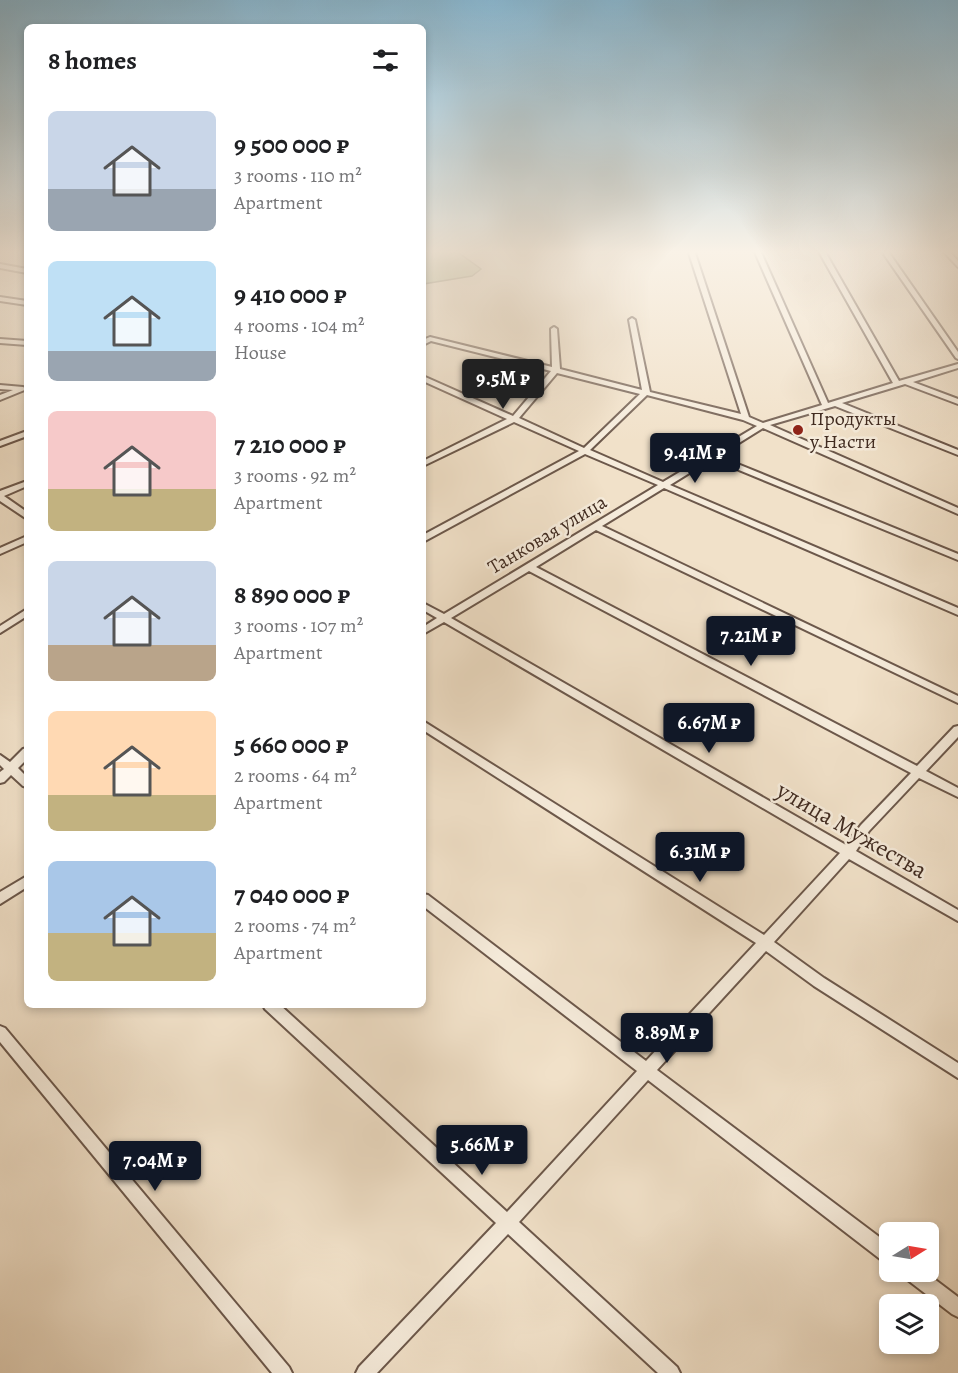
<!DOCTYPE html>
<html lang="en">
<head>
<meta charset="utf-8">
<style>
  :root { --surface:#fff; --page:#f2f2f2; --text:#202124; --muted:#757577; --accent:#111827 }
  body { margin:0; font-family:Alegreya,serif; background:var(--page); color:var(--text); height:100vh; display:flex; flex-direction:column; font-size:22px; white-space:nowrap }
  * { box-sizing:border-box; margin:0 }
  p { font-size:20px; color:var(--muted) }
  .icon { flex:none; width:33px; height:33px; fill:none; stroke:currentColor; stroke-width:2; stroke-linecap:round; stroke-linejoin:round }
  .map { position:relative; flex:1; overflow:hidden }
  .sheet { position:absolute; left:24px; top:24px; width:402px; height:984px; display:flex; flex-direction:column; background:var(--surface); border-radius:9px; box-shadow:0 3px 9px #0003 }
  .sheet>* { flex:none }
  .needle { width:39px; rotate:79deg }
  .controls { position:absolute; left:879px; top:1222px; display:grid; gap:12px }
  .controls a { display:grid; place-items:center; width:60px; height:60px; border-radius:9px; background:var(--surface); box-shadow:0 3px 9px #0003; font-size:30px }
  .price { position:absolute; translate:-50% -51px; padding:0 14px; border-radius:6px; background:var(--accent); color:#fff; font-size:20px; line-height:39px; filter:drop-shadow(0 2px 3px #0008) }
  .price::after { content:''; position:absolute; left:50%; top:36px; width:18px; height:14px; margin-left:-9px; background:inherit; clip-path:polygon(0 0,100% 0,50% 100%) }
  .price.on { background:#222; color:#fff }
  ul { padding:0; list-style:none }
  li { display:flex; align-items:center; gap:18px; height:150px; padding:0 24px }
  li span { display:grid; place-items:center; flex:none; width:168px; height:120px; border-radius:9px; color:#555 }
  li>.icon { margin-inline-start:auto }
  span .icon { width:72px; height:72px; fill:#fffc; stroke-width:1 }
  li b { font-size:26px }
  h2 { display:flex; justify-content:space-between; align-items:center; height:72px; padding:0 24px; font-size:26px }
  .map>svg:first-child { display:block }
  .green { fill:#b6c49a; stroke:#7b785e; stroke-width:1.5 }
  .lines { fill:none; stroke-linecap:round; stroke-linejoin:round }
  .minor-casing { stroke:#6c584b; stroke-width:4 }
  .minor { fill:#f6ecdc; fill-rule:evenodd }
  .poi-dot { fill:#8f2418; stroke:#f6ecdc; stroke-width:2 }
  .labels { text-anchor:middle; stroke-width:5; stroke-linejoin:round; paint-order:stroke }
  .far-poi-label { font-size:20px; fill:#402b21; stroke:#f6ecdc; text-anchor:start }
  .far-street-label { font-size:20px; fill:#402b21; stroke:#f6ecdc }
  .street-label { font-size:24px; fill:#402b21; stroke:#f6ecdc }
</style>
</head>
<body>
<div class="map">
<svg width="958" height="1373" viewBox="0 0 958 1373">
  <rect width="100%" height="100%" fill="#f1e1c9"/>
  <filter id="stains"><feTurbulence type="fractalNoise" baseFrequency=".00333" numOctaves="4"/><feColorMatrix values="0 0 0 0 .2 0 0 0 0 .09 0 0 0 0 .02 0 0 0 .5 -.17"/></filter>
  <radialGradient id="worn" r=".72"><stop offset=".6" stop-color="#630" stop-opacity="0"/><stop offset="1" stop-color="#630" stop-opacity=".3"/></radialGradient>
  <path class="green" d="M423 250H455L481 269 472 276 423 284Z"/>
  <g class="lines">
    <defs>
      <path id="minor" d="M688 250H694L749 417 763 423 822 405 754 250H760L828 403 893 383 818 250H824L899 381 958 364V368L913 382 958 399V404L905 384 842 403 958 450V455L835 406 770 425 958 508V514L763 428 718 456 958 554V560L712 459 670 485 958 608V615L664 488 602 526 958 696V703L596 530 536 567 917 766 954 727 958 726V737L926 771 958 788V797L919 778 869 831 856 851 958 910V921L849 859 774 942 824 978 958 1063V1078L814 986 766 951 657 1070 890 1245V1264L884 1262 648 1080 519 1222 677 1367 680 1373H658L508 1234 377 1373H356L359 1367 496 1223 265 1009 263 1005H280L507 1212 637 1071 423 906V894L428 895 646 1061 756 943 423 730V721L764 935 840 853 444 622 423 634V627L437 618 423 610V603L444 614 658 485 585 454 423 542V535L579 451 514 422 423 466V461L507 419 423 381V376L513 416 551 371 431 341 423 345V340L430 337 552 367 551 329 554 327 557 329 560 369 642 390 629 320 632 318 635 320 650 392 741 414ZM557 373 640 394 584 448 519 418ZM647 395 743 420 757 426 663 482 590 450ZM529 571 911 773 861 825 846 845 451 618Z
        M881 250H887L958 352V359L956 358Z
        M942 250H948L958 261V267Z
        M0 264 27 269V273L0 268Z
        M0 297 27 301V305L0 301Z
        M0 339 27 341V345L0 343Z
        M0 385 23 387 27 389 0 400V395L13 390 0 389Z
        M27 431V436L0 446V441Z
        M27 481V486L4 496 27 512V519L0 501V491Z
        M27 536V542L0 554V548Z
        M27 609V616L0 633V626Z
        M27 748V759L18 768 27 777V787L23 786 11 775 4 782 0 783V772L4 769 0 765V755L10 762 23 749Z
        M27 876V887L0 904V892Z
        M0 1026 5 1028 289 1367 292 1373H272L0 1042Z
        M903 1272H925L958 1297V1317L952 1314 905 1278Z"/>
    </defs>
    <use href="#minor" class="minor-casing"/>
    <use href="#minor" class="minor"/>
  </g>
  <linearGradient id="sky" x2="0" y2="1"><stop stop-color="#89b8d2"/><stop offset="0.57" stop-color="#f9f2e7"/><stop offset="1" stop-color="#f9f2e7" stop-opacity="0"/></linearGradient>
  <rect width="958" height="442" fill="url(#sky)"/>
  <circle class="poi-dot" cx="798" cy="430" r="6"/>
  <g class="labels">
    <g class="far-poi-label">
      <text x="810" y="425">Продукты<tspan x="810" dy="23">у Насти</tspan></text>
    </g>
    <g class="far-street-label">
      <text transform="translate(547 534) rotate(-31)" y="7">Танковая улица</text>
    </g>
    <g class="street-label">
      <text transform="translate(852 830) rotate(30)" y="8">улица Мужества</text>
    </g>
  </g>
  <rect width="100%" height="100%" filter="url(#stains)"/>
  <rect width="100%" height="100%" fill="url(#worn)"/>
</svg>
<div class="controls">
<a><svg class="needle" viewBox="-14 -14 28 28"><path d="M0-13l5 13h-10z" fill="#e53935"/><path d="M0 13l5-13h-10z" fill="#757577"/></svg></a>
<a><svg class="icon" aria-label="layers" viewBox="0 0 24 24"><path d="M12 4l9 5-9 5-9-5zM3 14l9 5 9-5"/></svg></a>
</div>
<b class="price on" style="left:503px;top:410px">9.5M ₽</b>
<b class="price" style="left:695px;top:484px">9.41M ₽</b>
<b class="price" style="left:751px;top:667px">7.21M ₽</b>
<b class="price" style="left:709px;top:754px">6.67M ₽</b>
<b class="price" style="left:700px;top:883px">6.31M ₽</b>
<b class="price" style="left:667px;top:1064px">8.89M ₽</b>
<b class="price" style="left:482px;top:1176px">5.66M ₽</b>
<b class="price" style="left:155px;top:1192px">7.04M ₽</b>
<section class="sheet">
<h2>8 homes<svg class="icon" aria-label="filters" viewBox="0 0 24 24"><path d="M4 7h16M4 17h16"/><circle cx="9" cy="7" r="2"/><circle cx="15" cy="17" r="2"/></svg></h2>
<ul>
<li><span style="background:linear-gradient(#c9d6e8 65%,#9aa5b1 0)"><svg class="icon" aria-label="home" viewBox="0 0 24 24"><path d="M3 11l9-7 9 7M6 9v11h12V9"/></svg></span><div><b>9 500 000 ₽</b><p>3 rooms · 110 m²</p><p>Apartment</p></div></li>
<li><span style="background:linear-gradient(#bfe0f5 75%,#9aa5b1 0)"><svg class="icon" aria-label="home" viewBox="0 0 24 24"><path d="M3 11l9-7 9 7M6 9v11h12V9"/></svg></span><div><b>9 410 000 ₽</b><p>4 rooms · 104 m²</p><p>House</p></div></li>
<li><span style="background:linear-gradient(#f6c9c9 65%,#c2b280 0)"><svg class="icon" aria-label="home" viewBox="0 0 24 24"><path d="M3 11l9-7 9 7M6 9v11h12V9"/></svg></span><div><b>7 210 000 ₽</b><p>3 rooms · 92 m²</p><p>Apartment</p></div></li>
<li><span style="background:linear-gradient(#c9d6e8 70%,#b9a48a 0)"><svg class="icon" aria-label="home" viewBox="0 0 24 24"><path d="M3 11l9-7 9 7M6 9v11h12V9"/></svg></span><div><b>8 890 000 ₽</b><p>3 rooms · 107 m²</p><p>Apartment</p></div></li>
<li><span style="background:linear-gradient(#ffd9b3 70%,#c2b280 0)"><svg class="icon" aria-label="home" viewBox="0 0 24 24"><path d="M3 11l9-7 9 7M6 9v11h12V9"/></svg></span><div><b>5 660 000 ₽</b><p>2 rooms · 64 m²</p><p>Apartment</p></div></li>
<li><span style="background:linear-gradient(#a9c7e8 60%,#c2b280 0)"><svg class="icon" aria-label="home" viewBox="0 0 24 24"><path d="M3 11l9-7 9 7M6 9v11h12V9"/></svg></span><div><b>7 040 000 ₽</b><p>2 rooms · 74 m²</p><p>Apartment</p></div></li>
</ul>
</section>
</div>
</body>
</html>
